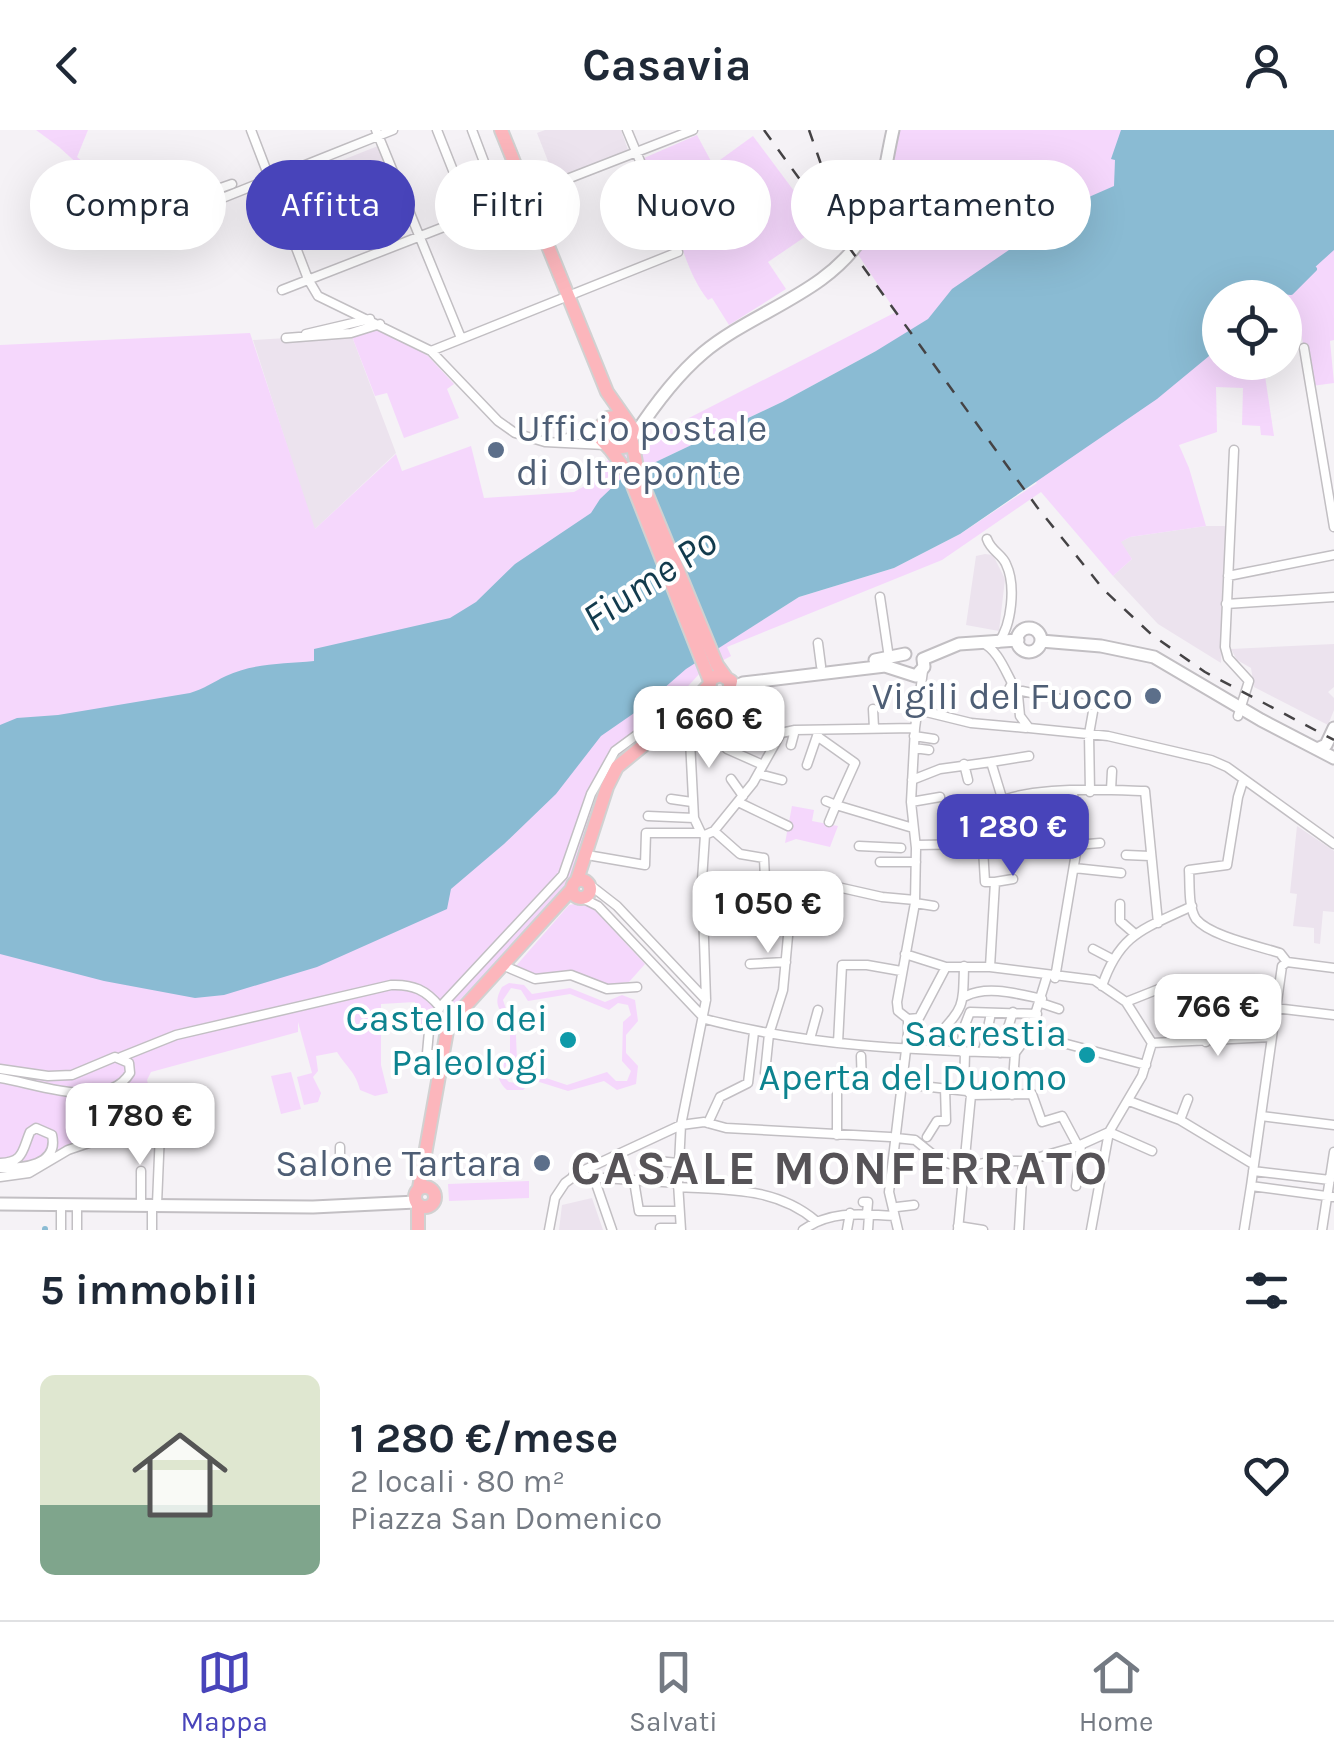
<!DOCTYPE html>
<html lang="it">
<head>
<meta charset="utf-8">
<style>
  :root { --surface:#fff; --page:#f6f6f7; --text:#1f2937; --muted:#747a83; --line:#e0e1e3; --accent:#4844ba }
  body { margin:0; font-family:Karla,sans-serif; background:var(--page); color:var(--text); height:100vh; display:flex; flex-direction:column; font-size:38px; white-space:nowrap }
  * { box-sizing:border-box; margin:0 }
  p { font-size:32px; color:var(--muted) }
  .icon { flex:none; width:55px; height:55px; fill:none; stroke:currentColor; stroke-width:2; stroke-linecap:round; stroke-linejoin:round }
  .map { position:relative; height:1100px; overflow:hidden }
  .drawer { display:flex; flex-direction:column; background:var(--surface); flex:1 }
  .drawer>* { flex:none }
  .guide { position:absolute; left:30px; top:30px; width:1275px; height:90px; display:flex; gap:20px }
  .controls { position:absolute; left:1202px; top:150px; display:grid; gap:20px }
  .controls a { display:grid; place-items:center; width:100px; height:100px; border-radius:50%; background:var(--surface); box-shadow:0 10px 40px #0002; font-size:50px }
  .price { position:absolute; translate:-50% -85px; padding:0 22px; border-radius:20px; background:#fff; color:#222; font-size:32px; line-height:65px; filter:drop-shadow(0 2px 5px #0008) }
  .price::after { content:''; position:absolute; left:50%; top:60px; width:30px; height:22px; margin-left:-15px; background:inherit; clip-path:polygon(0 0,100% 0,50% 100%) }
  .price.active { background:var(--accent); color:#fff }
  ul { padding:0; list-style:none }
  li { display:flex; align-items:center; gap:30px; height:250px; padding:0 40px }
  li span { display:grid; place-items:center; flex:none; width:280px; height:200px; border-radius:15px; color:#555 }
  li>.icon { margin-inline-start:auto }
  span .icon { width:120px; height:120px; fill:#fffc; stroke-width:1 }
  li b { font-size:42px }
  h2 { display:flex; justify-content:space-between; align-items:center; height:120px; padding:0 40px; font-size:42px }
  .tag { padding:0 35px; border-radius:45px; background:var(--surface); box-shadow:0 10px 40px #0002; font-size:35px; line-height:90px }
  .tag.active { background:var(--accent); color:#fff }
  header { display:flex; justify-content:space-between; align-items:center; height:130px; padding:0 40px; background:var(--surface); font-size:45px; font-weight:700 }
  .menu { display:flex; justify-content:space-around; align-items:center; height:140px; border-top:2px solid var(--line); background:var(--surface); font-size:28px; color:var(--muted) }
  .menu a { display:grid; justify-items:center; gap:5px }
  .menu .active { color:var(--accent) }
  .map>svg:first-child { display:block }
  .built { fill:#ece3ee }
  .green { fill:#f5d7fc; fill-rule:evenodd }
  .water { fill:#8abbd3 }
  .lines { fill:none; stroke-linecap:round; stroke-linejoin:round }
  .canal { stroke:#8abbd3; stroke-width:6 }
  .street-casing { stroke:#c2bfc3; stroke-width:11 }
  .secondary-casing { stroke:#c2bfc3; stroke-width:15 }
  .primary-casing { stroke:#d1d1d1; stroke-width:16 }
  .street { stroke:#fff; stroke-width:8 }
  .secondary { stroke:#fff; stroke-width:11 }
  .primary { stroke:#fcb6bc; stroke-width:12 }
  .rail { stroke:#454345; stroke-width:2.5; stroke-dasharray:12 12; stroke-linecap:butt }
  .service-dot { fill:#5c6f8a; stroke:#fff; stroke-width:4 }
  .culture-dot { fill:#0f9aa8; stroke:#fff; stroke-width:4 }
  .labels { text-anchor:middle; stroke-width:8; stroke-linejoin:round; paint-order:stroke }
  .service-label { font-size:38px; fill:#4e5e75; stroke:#fff; text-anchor:end }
  .culture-label { font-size:38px; fill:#0d838f; stroke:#fff; text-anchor:end }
  .water-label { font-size:40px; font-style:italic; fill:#123b4d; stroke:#fff }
  .district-label { font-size:48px; font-weight:bold; letter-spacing:2.5px; fill:#565357; stroke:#fff }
</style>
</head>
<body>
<header><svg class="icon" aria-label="back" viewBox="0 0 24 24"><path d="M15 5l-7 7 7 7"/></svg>Casavia<svg class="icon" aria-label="person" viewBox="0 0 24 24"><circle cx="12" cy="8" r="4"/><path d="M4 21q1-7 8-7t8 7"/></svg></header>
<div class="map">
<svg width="1334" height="1100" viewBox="0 0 1334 1100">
  <rect width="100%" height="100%" fill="#f5f2f6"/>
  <path class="built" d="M545 0H621L628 20 555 49 537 3Z
    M378 16 401 75 372 86 360 55 293 83 282 54Z
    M351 204 396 323 314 400 253 210Z
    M1206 396H1227L1221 533 1158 494 1113 446 1132 429 1120 412 1130 407Z
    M985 424 993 425 1005 449 999 501 966 495 976 426Z
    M1334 514V557L1328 562 1334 568V580L1328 595 1254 557 1251 538 1237 530 1231 519Z
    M1297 696 1334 721V782L1323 781 1320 814 1314 813V798L1293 796 1297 764 1290 763Z
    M592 1068 603 1100H559L562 1075Z"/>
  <path class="green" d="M36 0H88L77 27 112 56 113 66 59 17Z
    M896 0H1334V210L1330 211 1334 253 1312 256 1299 194 1285 206V168H1220V232L1238 233 1229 240 1265 246 1274 306 1261 305 1260 296 1242 295 1243 258 1216 257 1217 302 1179 315 1189 338 1206 396 1130 407 1121 412 1132 429 1113 446 1041 362 942 430 727 517 731 526 701 542 667 579 673 589 624 623 612 636 595 673 571 749 546 781 450 880 439 905 416 904 415 872 381 874V935L388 963 375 966 360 960C355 941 347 938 337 922L316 926 318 941 313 947 321 963 318 972 304 975 297 947 312 943 298 892V902L151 942 147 950 158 990 157 1003 134 997 72 1018 31 1040 0 1044V215L250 203 315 399 396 324 402 341 471 316 484 368 574 362 583 357 609 329 896 182 857 123 867 113 863 106ZM876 221 1037 353 960 404 894 438 799 467 697 531 622 348 782 272Z
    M697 5 713 35 753 6 803 73 815 100 768 132 786 159 729 195 712 168 708 170C690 147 684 122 674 96 664 73 654 51 644 28Z
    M348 70 359 99 312 116 302 88Z
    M381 198 428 226 454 254 447 259 459 288 404 308 387 263 375 266 351 204Z
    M792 676 814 680 812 691 838 696 830 717 796 709 785 713Z
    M579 773 592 777 645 834 629 852 608 855 572 841 537 845 515 837 569 775Z
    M509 853 524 855 532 864 570 858 605 872 622 865 635 870 638 891 626 905V923L638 936 636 954 617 960 604 951 568 961 533 950 523 960H507C494 949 495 933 510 926V889C496 880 494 871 502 857ZM511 858 521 860 528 871 570 864 609 880 618 873 628 875 631 885 623 892 622 931 631 941 627 951H616L607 942 567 955 528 942 521 954 509 952 505 948V937L517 931 515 881 506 879 503 870Z
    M291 942 301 979 281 984 271 946Z
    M529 1051V1068L449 1071 448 1054Z"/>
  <path class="water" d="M1121 0H1334V120L1282 167 1220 168V217L1157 269 960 404 894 438 799 467 686 539 640 579 601 606 556 664 504 714 451 759 447 779 317 837 224 865 195 868 104 851 0 824V595L17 588 58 585 190 563C204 559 213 552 226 546 253 533 285 534 314 531V519L450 488 476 472 515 434 591 383 600 369 622 348 782 272 876 221 928 189 952 159 1082 70 1114 56 1115 30 1111 29Z"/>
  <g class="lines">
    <path class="canal" d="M1281 161 1291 162 1314 139
      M45 1099V1100"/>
    <defs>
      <path id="street" d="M251 0 308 149 318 166 431 221 498 291 515 303 545 312 605 315
        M376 0 461 208
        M437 0 471 86
        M472 0 500 74
        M232 54 212 61 215 71 393 0
        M282 160 693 0
        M306 204 370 189
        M286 208 351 203 380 194
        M1304 218 1334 397
        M431 221 678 122 627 0
        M562 310 600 297
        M1234 320 1225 517 1228 528 1249 551 1238 586
        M987 409C991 421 1002 424 1006 434 1016 455 1012 495 998 513
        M1228 446 1334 425
        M880 467 889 528
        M1226 474 1334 467
        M981 512C997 519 1004 538 1012 553L1009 559 1012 564 1022 561 1094 576 1089 604 1090 662
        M818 513 821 536
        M740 554 742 594 766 605
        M1018 565 1020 586 1029 598 1108 606 1211 630 1227 637 1334 714
        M873 579 874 598
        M918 580 971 593 1026 598
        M689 591 694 688 701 703
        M819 600 817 606 855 633 836 675 913 698
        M914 606 934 609
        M791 615 795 600
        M914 618 929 620
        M727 619 763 635
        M991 632 1029 626
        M964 634 968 650
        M807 635 817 606
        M759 644 782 650
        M731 649 743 666
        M912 650 940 639 991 632 1002 668
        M1243 651 1238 667 1227 735 1189 740C1190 755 1188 777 1196 789 1210 806 1258 816 1280 823L1287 832
        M1111 660 1112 641
        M671 669 692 672
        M826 671 836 675 829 692
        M738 672 788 696
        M911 672 940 667
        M648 686 694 688
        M714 701 740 724 764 728 765 749 811 751 882 767 915 770
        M705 705 714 701 753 653 781 603 795 600 915 598
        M916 715 982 714
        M1076 715 1100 713
        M859 716 901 718
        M587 725 645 735 646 703H700
        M1126 725 1150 726
        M880 732H916
        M1074 738 1121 743
        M995 752 1013 749
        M590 755 617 776 706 870
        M582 768 598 776 705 889
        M915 773 934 776
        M1120 774V791L1135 804
        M704 779 761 778
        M705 797H720
        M1093 819 1112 829
        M905 824 946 837H990L1094 850 1126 872 1152 913
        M750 834 786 832
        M502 835 535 849 571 845 607 859 637 857
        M990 837 995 752H985L982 702 986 700 985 681C1010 654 1108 660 1145 661L1158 793
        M1334 838 1287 832 1282 836 1251 1056 1334 1067
        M1055 848 1076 723 1073 661
        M1102 856C1120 803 1144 799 1192 776
        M966 866C988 855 1018 864 1042 869
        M1126 872 1179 851
        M1041 873 1059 879
        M1275 878 1334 885
        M1203 881 1206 912
        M705 889C806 916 911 920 1015 923
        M908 889 919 888 946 837
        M1029 904 1146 935
        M810 909 818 880
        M934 910C964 876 963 880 964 836
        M838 913 842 835H867L901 841
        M1152 913 1271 907
        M962 922 963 900 970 882 1037 884
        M983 922 991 883
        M1000 923 1013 882
        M1015 923 1029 904 1047 846
        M441 925 427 923 429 901 440 877 563 745 591 664 615 621 668 582
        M861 926 862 955
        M121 927 176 905 391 855C413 854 426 860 440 877
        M0 939 48 946 72 945 115 927 129 933 130 943C106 982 35 953 0 948
        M765 943 769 904 783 860 793 752
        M903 954 967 961 971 965 1032 964 1042 992 1062 986 1078 1016
        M964 960 965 922
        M1012 965 1015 923
        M1129 971 1180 990 1253 1034
        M1261 986 1334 995
        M1180 990 1188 969
        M708 993 720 967 748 953 754 902
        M837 1005V950
        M927 1007 937 991H946L945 958
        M896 1008 915 1010 941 1031 962 1038 993 1031H1026L1078 1016 1109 1002 1152 1021
        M340 1024V1017
        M0 1033C24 1032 22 1021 30 1002L36 998 52 1005C59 1036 22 1038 0 1038
        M1253 1041 1330 1050
        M573 1046 678 1053
        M0 1047 29 1043 68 1020 133 998 160 1002 157 1074
        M594 1048 612 1100
        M634 1051 639 1081H679
        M645 1051 647 1030 678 1033
        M1076 1056 1081 1015
        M678 1057C727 1060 776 1057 816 1091
        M863 1072H868L867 1084
        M141 1074V1041
        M61 1075V1100
        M77 1075V1100
        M152 1075V1100
        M897 1077 914 1075
        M958 1096 983 1100
        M660 1098H680
        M549 1100 555 1068 565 1053 580 1042 681 995 704 992 726 998 890 1007
        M681 1100 678 1053 681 995 706 870 702 750 705 705
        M803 1100C831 1080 861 1084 894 1086
        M847 1100 850 1083
        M868 1100 869 1085
        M898 1100 889 1062 908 903V889L898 881 897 872 915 773 916 718 911 672 915 598 923 541
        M958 1100 971 965
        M1019 1100 1023 1031
        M1091 1100 1109 1002 1142 946 1152 913
        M1244 1100 1251 1056
        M1322 1100 1334 1022"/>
      <path id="secondary" d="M634 306C653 277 677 245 703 223 753 181 829 163 864 104 882 74 885 34 893 0
        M1017 510a12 12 0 1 1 24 0a12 12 0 1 1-24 0Z
        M1041 511 1101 516 1154 527 1261 590 1334 628
        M923 529 959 514 1018 510
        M875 530 905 524
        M732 558 743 553 885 536 916 546 924 537 923 529
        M1317 619 1326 615 1334 598
        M0 1074 313 1077 416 1072"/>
      <path id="primary" d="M501 0 607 262 633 299 628 316 610 319 600 308V297L608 288 622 286
        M632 311 638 343 717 535 725 546
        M610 319 628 343 710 551
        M682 591 728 565 731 551 721 545 712 548 709 555 713 565 721 568
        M572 759a9 9 0 1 1 18 0a9 9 0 1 1-18 0Z
        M577 750 607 657 617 637 683 583 709 555
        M415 1067a10 10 0 1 1 20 0a10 10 0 1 1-20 0Z
        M419 1058 448 895 572 759
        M418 1074V1100"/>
    </defs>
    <use href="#street" class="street-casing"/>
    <use href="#secondary" class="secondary-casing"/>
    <use href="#primary" class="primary-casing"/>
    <use href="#street" class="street"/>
    <use href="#secondary" class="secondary"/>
    <use href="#primary" class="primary"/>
    <path class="rail" d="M764 0 1037 377 1104 460 1152 505 1205 542 1334 610
      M809 0 841 91"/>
  </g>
  <g class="service-dot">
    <circle cx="496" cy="320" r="10"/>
    <circle cx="1153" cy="566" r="10"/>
    <circle cx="542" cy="1033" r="10"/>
  </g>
  <g class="culture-dot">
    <circle cx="568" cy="910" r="10"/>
    <circle cx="1087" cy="925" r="10"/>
  </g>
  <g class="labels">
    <g class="service-label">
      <text x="516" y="311" text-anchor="start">Ufficio postale<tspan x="516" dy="44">di Oltreponte</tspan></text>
      <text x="1133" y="579">Vigili del Fuoco</text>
      <text x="522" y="1046">Salone Tartara</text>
    </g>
    <g class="culture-label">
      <text x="548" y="901">Castello dei<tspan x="548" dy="44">Paleologi</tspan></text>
      <text x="1067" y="916">Sacrestia<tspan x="1067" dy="44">Aperta del Duomo</tspan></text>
    </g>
    <g class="water-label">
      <text transform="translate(649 449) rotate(-34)" y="14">Fiume Po</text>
    </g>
    <g class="district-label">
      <text x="840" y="1054">CASALE MONFERRATO</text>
    </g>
  </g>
</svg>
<div class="controls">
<a><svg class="icon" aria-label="locate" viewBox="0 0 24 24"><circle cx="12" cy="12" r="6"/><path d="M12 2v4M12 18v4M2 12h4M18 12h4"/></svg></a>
</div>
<b class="price" style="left:709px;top:641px">1 660 €</b>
<b class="price active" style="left:1013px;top:749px">1 280 €</b>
<b class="price" style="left:768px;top:826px">1 050 €</b>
<b class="price" style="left:1218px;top:929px">766 €</b>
<b class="price" style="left:140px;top:1038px">1 780 €</b>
<div class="guide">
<a class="tag">Compra</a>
<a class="tag active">Affitta</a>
<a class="tag">Filtri</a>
<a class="tag">Nuovo</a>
<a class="tag">Appartamento</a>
</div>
</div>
<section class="drawer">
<h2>5 immobili<svg class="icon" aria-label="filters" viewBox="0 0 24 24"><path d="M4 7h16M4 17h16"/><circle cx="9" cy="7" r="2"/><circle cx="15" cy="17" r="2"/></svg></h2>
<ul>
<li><span style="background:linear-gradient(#dfe7d0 65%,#7fa58c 0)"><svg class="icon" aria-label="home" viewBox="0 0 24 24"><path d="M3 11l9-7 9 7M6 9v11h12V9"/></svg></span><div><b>1 280 €/mese</b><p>2 locali · 80 m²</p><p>Piazza San Domenico</p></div><svg class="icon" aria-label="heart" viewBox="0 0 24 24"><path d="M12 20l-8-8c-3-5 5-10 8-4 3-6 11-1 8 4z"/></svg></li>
</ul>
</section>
<nav class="menu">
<a class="active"><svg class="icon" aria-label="map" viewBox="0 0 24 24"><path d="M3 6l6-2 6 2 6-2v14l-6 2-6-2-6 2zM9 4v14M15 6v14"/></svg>Mappa</a>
<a><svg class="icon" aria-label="saved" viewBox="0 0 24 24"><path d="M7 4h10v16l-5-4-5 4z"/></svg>Salvati</a>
<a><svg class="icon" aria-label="home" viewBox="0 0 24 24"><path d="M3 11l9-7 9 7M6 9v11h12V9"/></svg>Home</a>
</nav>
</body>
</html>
